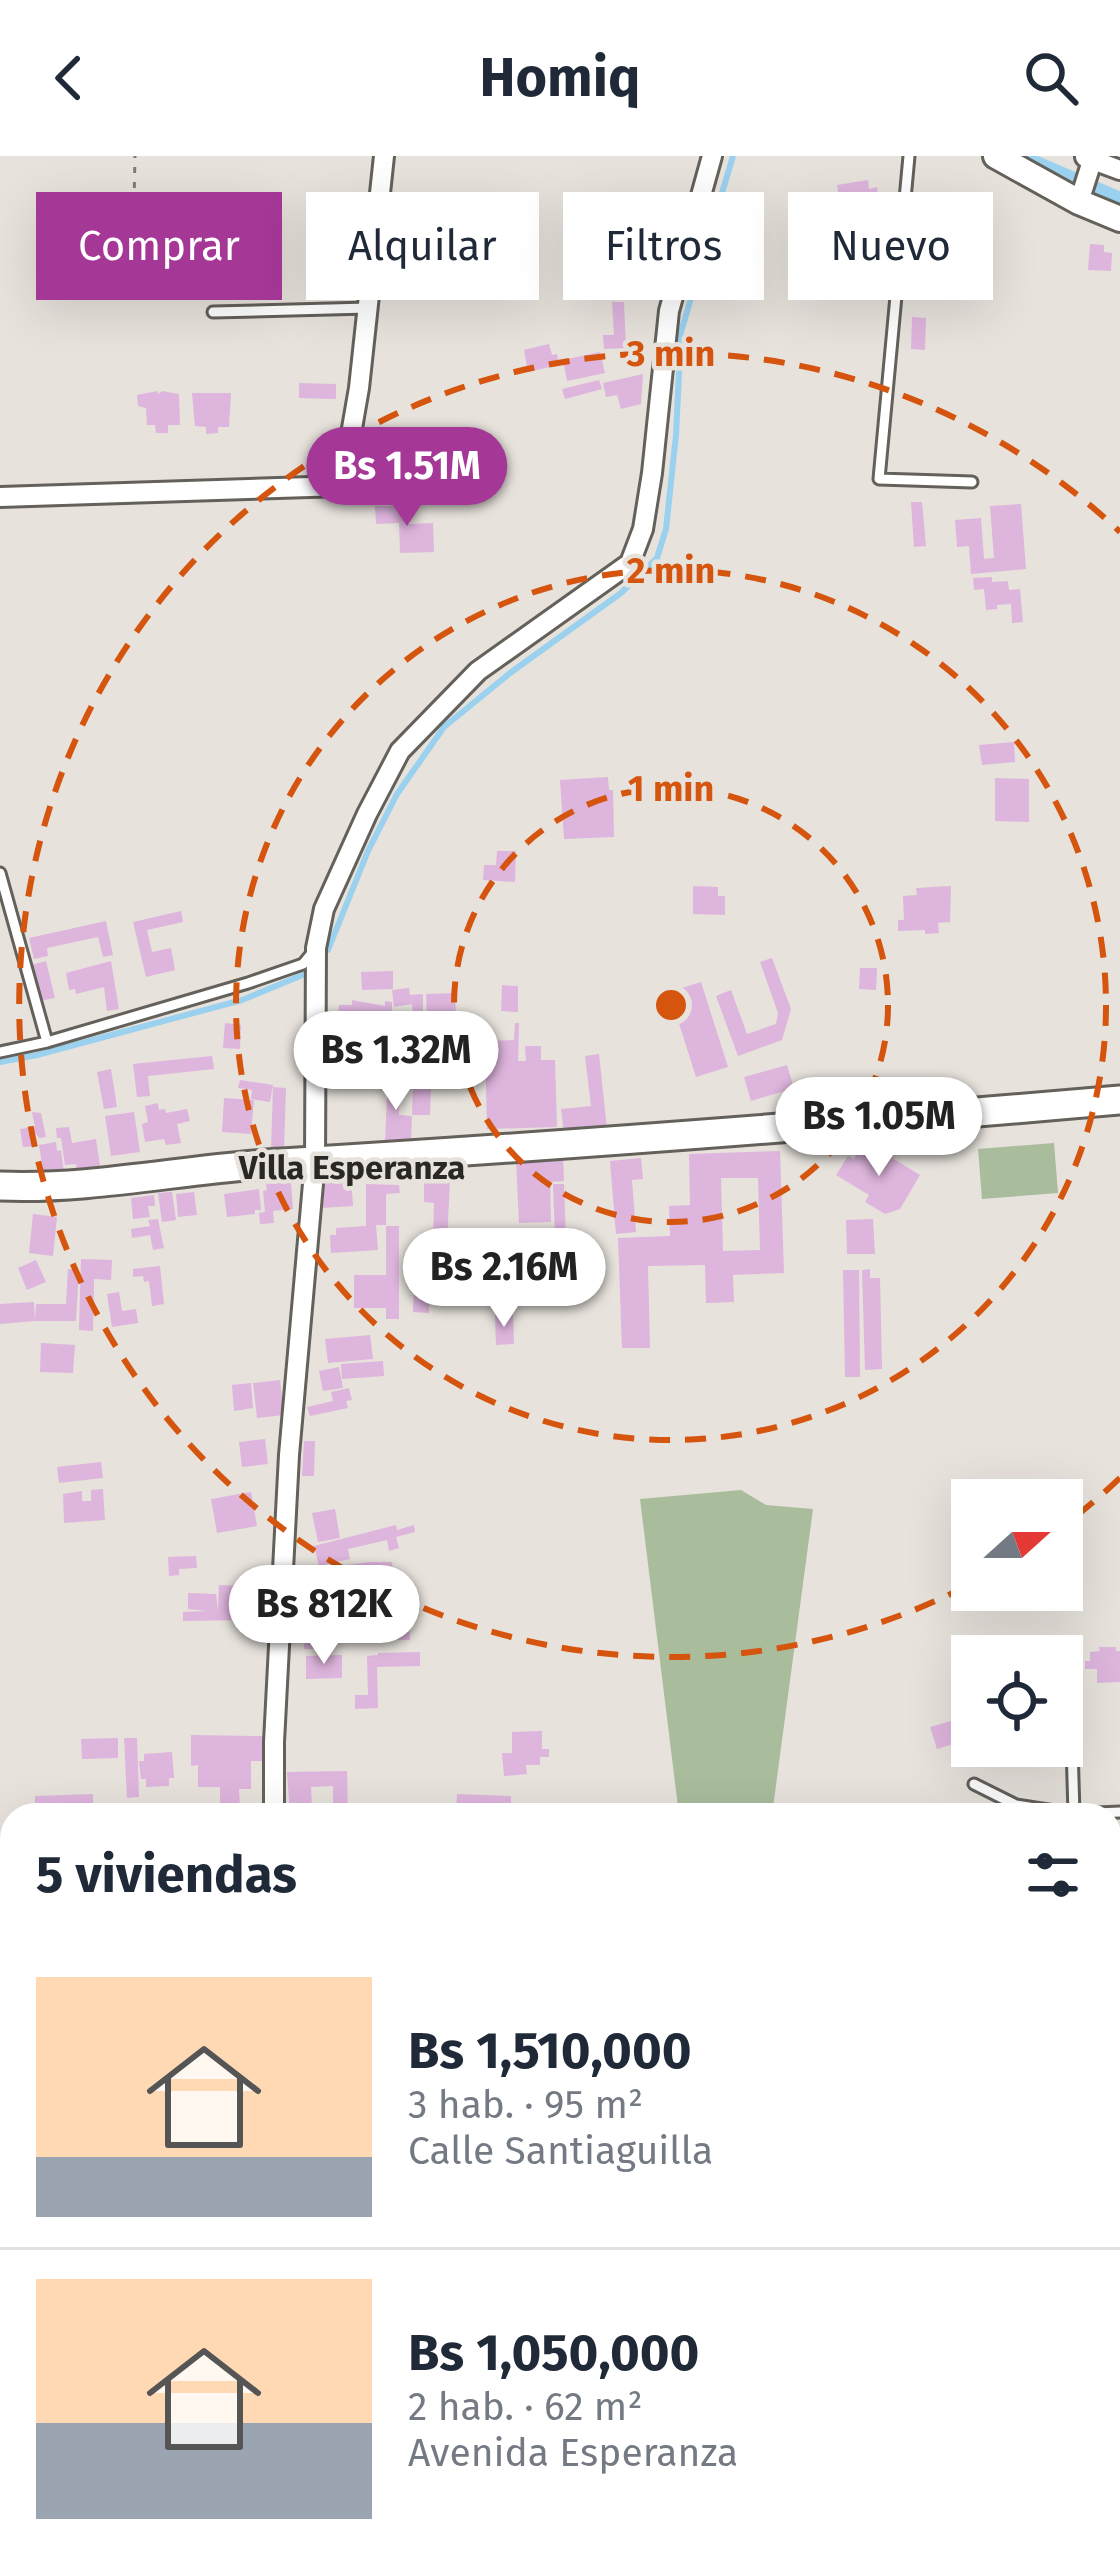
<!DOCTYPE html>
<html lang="es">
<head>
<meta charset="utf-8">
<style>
  :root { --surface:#fff; --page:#f2f2f3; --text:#1f2937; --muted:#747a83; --line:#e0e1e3; --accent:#a53796 }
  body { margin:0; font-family:"Fira Sans",sans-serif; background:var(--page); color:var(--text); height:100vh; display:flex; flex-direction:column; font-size:45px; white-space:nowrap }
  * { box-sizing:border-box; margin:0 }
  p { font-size:39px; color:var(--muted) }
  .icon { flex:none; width:66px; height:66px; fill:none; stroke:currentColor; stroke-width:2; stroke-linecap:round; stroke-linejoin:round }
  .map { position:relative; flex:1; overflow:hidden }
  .drawer { position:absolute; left:0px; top:1647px; width:1122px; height:768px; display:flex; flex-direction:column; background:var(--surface); border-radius:36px 36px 0 0; box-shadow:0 12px 48px #0002 }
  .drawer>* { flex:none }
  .hud { position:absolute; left:36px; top:36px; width:1050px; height:108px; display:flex; gap:24px }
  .needle { width:78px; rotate:69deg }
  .controls { position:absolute; left:951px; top:1323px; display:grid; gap:24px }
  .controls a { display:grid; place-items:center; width:132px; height:132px; border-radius:0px; background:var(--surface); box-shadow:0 12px 48px #0002; font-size:60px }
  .price { position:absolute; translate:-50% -102px; padding:0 27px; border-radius:42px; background:#fff; color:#222; font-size:39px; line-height:78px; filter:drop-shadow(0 3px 6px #0008) }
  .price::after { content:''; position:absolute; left:50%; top:72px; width:36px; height:27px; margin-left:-18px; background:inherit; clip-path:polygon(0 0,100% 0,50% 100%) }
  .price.active { background:var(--accent); color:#fff }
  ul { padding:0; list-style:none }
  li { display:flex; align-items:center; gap:36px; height:300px; padding:0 36px }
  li+li { border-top:3px solid var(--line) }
  li span { display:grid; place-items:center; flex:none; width:336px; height:240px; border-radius:0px; color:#555 }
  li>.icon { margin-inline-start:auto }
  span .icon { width:144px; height:144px; fill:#fffc; stroke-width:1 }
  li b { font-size:51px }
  h2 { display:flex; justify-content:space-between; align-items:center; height:144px; padding:0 36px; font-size:51px }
  .tag { padding:0 42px; border-radius:0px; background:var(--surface); box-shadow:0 12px 48px #0002; font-size:42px; line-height:108px }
  .tag.active { background:var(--accent); color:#fff }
  header { display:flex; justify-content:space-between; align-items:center; height:156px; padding:0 36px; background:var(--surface); font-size:54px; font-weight:700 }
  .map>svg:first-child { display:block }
  .green { fill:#a9bc9c }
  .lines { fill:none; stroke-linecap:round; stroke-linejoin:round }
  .stream { stroke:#9ad1ef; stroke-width:6 }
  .canal { stroke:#9ad1ef; stroke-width:18 }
  .river { stroke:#9ad1ef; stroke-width:33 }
  .building { fill:#deb5dd; fill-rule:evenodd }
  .service-casing { stroke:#64605a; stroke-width:15 }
  .minor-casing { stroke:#64605a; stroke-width:24 }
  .tertiary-casing { stroke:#64605a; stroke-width:30 }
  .secondary-casing { stroke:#64605a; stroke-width:33 }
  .path { stroke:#7f7d78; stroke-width:3; stroke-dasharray:6 9; stroke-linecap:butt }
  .service { stroke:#fff; stroke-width:9 }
  .minor { stroke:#fff; stroke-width:18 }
  .tertiary { stroke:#fff; stroke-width:24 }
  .secondary { stroke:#fff; stroke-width:27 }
  .ring { fill:none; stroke:#d5540e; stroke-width:6; stroke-dasharray:21 15 }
  .labels { text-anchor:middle; stroke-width:9; stroke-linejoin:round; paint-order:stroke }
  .neighbourhood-label { font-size:33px; font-weight:bold; fill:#292825; stroke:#e7e2dc }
  .centre { fill:#d5540e; stroke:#e7e2dc; stroke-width:6 }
  .ring-label { font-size:36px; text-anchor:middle; font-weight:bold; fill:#d5540e; stroke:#e7e2dc; stroke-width:9; stroke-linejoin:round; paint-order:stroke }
</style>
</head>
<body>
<header><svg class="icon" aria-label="back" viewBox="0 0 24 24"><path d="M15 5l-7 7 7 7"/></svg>Homiq<svg class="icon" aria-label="search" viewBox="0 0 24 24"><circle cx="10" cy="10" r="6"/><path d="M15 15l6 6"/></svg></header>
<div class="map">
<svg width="1120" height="2415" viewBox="0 0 1120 2415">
  <rect width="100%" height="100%" fill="#e7e2dc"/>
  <path class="green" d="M1054 987 1058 1037 982 1043 978 993Z
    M741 1334 766 1349 813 1353 772 1659H679L640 1343Z"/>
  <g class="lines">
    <path class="stream" d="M328 794 368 695 397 638 444 571 510 517 621 437 657 402 666 373 676 279 681 176 733 0
      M0 906 37 899 242 844 305 818"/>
    <path class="canal" d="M1020 2 1120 45"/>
    <path class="river" d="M1110 2042 1120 2035
      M282 2415 423 2408 437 2403"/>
  </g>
  <path class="building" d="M868 24 869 33 877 31 879 43 875 45 872 55 846 60 841 56 837 29Z
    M310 76 343 77 342 97 310 96Z
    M582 77 647 78V121H636V86L634 100H632L634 118H624L623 86V92L608 93 606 121 594 120 595 93 582 92Z
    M1090 88 1104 89V96L1112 97 1111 115 1088 114Z
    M228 93 252 95 251 109 263 110 262 123 252 122V135L226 133Z
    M612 146H624L626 192 604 193 603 179H614Z
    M912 161 926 162 925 194 911 193Z
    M549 188 552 199 557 198 559 209 528 216 524 194Z
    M600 196 605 217 567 225 563 204Z
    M643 218 641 248 621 253 617 239 606 241 603 227Z
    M599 224 602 233 565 243 562 233Z
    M299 227 336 228V243L299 242Z
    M158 235V238L162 235 179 238 180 269H168V277H156L155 269H147L146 252 138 250 137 239Z
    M192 237H231L229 271H218V277L206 278V271L195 270Z
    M911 346H922L926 390 914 391Z
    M1021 348 1026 413 971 418 969 390 957 391 955 364 981 362 984 403 994 402 990 350Z
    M375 350H408V368L433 367 434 396 400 397 399 367 376 368Z
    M992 421V426L1008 425 1009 434 1020 433 1023 466 1012 467 1011 448 997 449V453L986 454 984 433 974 434 973 422Z
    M1014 586 1015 606 982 609 979 589Z
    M608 621 609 634H613L614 681 564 683 560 624Z
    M995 622 1029 623V666L995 665Z
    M497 695H516L515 726 483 724 484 709H496Z
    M693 730 718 731V740H725V759L693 758Z
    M951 730 950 766 938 767 939 777 925 778V774L898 775V764H904L903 740 917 739 916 732Z
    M181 755 183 766 147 774 152 796 171 792 175 814 146 821 133 766Z
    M106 765 113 799 103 801 98 781 47 792 48 800 34 803 29 782Z
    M772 802 791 853 782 884 738 900 716 840 731 834 747 878 776 868 778 857 760 806Z
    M46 805 55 842 39 845 31 809Z
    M111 805 119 853 107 855 104 831 76 838 75 833 69 834 66 817Z
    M860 812H877L876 834 859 833Z
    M393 815V833L362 834 361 816Z
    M701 826 728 911 696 921 669 836Z
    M502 829 518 830V856L501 855Z
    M409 832 410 839 423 838V861L413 862 412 848 394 851 392 834Z
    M455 837 456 860 427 861 426 838Z
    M352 844 385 850V845L392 846V873L371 872V866L362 865V876H358V882L337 877 339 849H352Z
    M225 867 241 869 240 893 223 892Z
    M515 867H519L518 905H526L525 890H541V904H555L557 971 487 973 485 885 514 884Z
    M415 875H433L430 959H412Z
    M599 898 607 973 564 977 561 953 591 950 585 900Z
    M212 900 214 913 148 920 150 940 137 941 133 908Z
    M787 909 794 932 751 945 744 921Z
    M111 913 117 951 104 953 97 916Z
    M388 916H401L399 959 412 960 411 985 385 986Z
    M240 924 273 929 270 946 251 943 252 934 238 932Z
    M273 931 286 932 284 994 271 993Z
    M224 942 254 944 251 978 222 976Z
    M158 947 159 954 165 953 166 957 187 953 190 965 177 968 181 987 166 989 164 983 145 986 142 968 148 966 145 950Z
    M32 956 41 957 46 981 39 982 35 976 37 990 23 991 20 973 35 971Z
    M134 956 140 996 111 1000 105 960Z
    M69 971 72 987 96 983 100 1010 77 1014 76 1008 65 1009 61 982H57L56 972Z
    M56 986 57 995 61 994 64 1017 44 1020 39 989Z
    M861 990 876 998 879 994 920 1019 900 1053 885 1058 865 1046 869 1039 836 1019 848 1000 854 1003Z
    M780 995 784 1117 733 1119 734 1146 706 1147 705 1109 648 1110 650 1192H622L618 1082 670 1080 669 1050 690 1049 689 998ZM721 1022H758L760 1094 723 1095Z
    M563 1002 564 1025 550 1026 551 1066 519 1067 516 1004Z
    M641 1002 643 1023 632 1024 636 1076 616 1078 610 1005Z
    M351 1021 353 1050 322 1052 321 1029 328 1022Z
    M424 1022 450 1024 447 1086 433 1085 434 1047 424 1046Z
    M291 1026 293 1053 273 1055 274 1067 260 1068 259 1057 265 1056 263 1035 267 1034 266 1028Z
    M366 1028 399 1029 400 1037 386 1038V1069H376L378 1094 331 1097 330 1079H336V1072L366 1070Z
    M553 1028H564L566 1082H555Z
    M259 1033 261 1054H255V1058L227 1061 224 1038Z
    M172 1036 176 1064 162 1066 158 1037Z
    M194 1036 197 1059 178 1061 176 1038Z
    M154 1039 155 1050H148L150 1061 133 1063 131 1042Z
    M33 1058 57 1061 53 1100 29 1097Z
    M158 1063 164 1092 153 1094 150 1079 132 1082 131 1073 150 1070 148 1064Z
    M873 1063 875 1098H847L846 1064Z
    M386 1070H399V1163H386V1152H354V1119H386Z
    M415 1085H430L429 1157 413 1156Z
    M81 1103 112 1104 111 1124 94 1123 93 1175 79 1174Z
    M36 1104 46 1126 27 1134 18 1112Z
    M160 1110 164 1148 152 1150 149 1125 144 1126 143 1120 133 1121V1113Z
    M68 1113 79 1114 76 1165H35L36 1148H66Z
    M870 1113V1122H880L882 1213 865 1214 862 1114Z
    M843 1114H859L860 1221H845Z
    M119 1136 122 1155 136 1153 138 1167 112 1171 107 1138Z
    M34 1146 35 1165 0 1168V1148Z
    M513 1158 514 1188 496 1189 495 1159Z
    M370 1179 373 1203 328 1207 325 1183Z
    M41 1187 75 1189 73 1217 40 1216Z
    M383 1205 384 1220 342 1223 341 1208Z
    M339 1211 343 1232 323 1235 319 1215Z
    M280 1224 284 1259 257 1262 253 1227Z
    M251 1227 253 1252 234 1255 232 1229Z
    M349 1232 352 1244 346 1245 348 1252 310 1260 307 1251 333 1245 331 1236Z
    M265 1283 268 1308 242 1311 239 1286Z
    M304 1285H315L314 1320H302Z
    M101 1306 103 1322 59 1327 57 1311Z
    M103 1333 105 1364 64 1367 63 1338 82 1335V1345H91V1334Z
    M251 1336 257 1370 217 1377 211 1343Z
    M335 1353 340 1382 318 1386 312 1357Z
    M396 1369 397 1374 414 1369 415 1376 396 1381 399 1392 389 1395 387 1384 348 1393 350 1403 319 1410 314 1390Z
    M196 1400 197 1412 179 1413V1419L169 1420 168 1401Z
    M369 1406H392L393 1417 311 1424 310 1414Z
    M219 1429 244 1430 243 1464 183 1465V1456L207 1455 188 1453V1437L216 1438 218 1455Z
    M312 1434H339L340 1483H325V1493H304L305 1463 312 1460V1455L306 1453 305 1445 312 1440Z
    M393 1457H409L410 1484H397V1468H393Z
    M1099 1491H1116V1495H1120V1526L1097 1527V1513H1085V1505H1090V1496L1100 1495Z
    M420 1496V1510L377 1511 378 1552 355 1553V1539H368L367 1500 378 1499V1497Z
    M342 1499V1522L306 1523V1500Z
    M972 1532V1579L963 1583 953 1553 961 1550 959 1543 965 1541 963 1535Z
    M951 1565 957 1587 937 1593 930 1571Z
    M542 1575V1593H549V1601H540V1609H526L527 1618 504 1620 502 1597H512V1576Z
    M191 1579 263 1580 262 1605H251V1633H239L240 1651H220V1631H198V1609L191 1610Z
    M118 1582V1602L82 1603 81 1583Z
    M124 1582H137L139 1641 127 1642Z
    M172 1596 174 1622H169V1630L146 1631V1623H141L139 1605H144V1598Z
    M347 1615 348 1659H290L287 1616ZM333 1630V1652H312L311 1631Z
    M93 1638V1651L35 1652V1640Z
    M457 1638 511 1640V1656L456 1654Z"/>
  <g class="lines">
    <defs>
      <path id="service" d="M909 0 879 323 972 326
        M213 156 368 152
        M0 717 47 886
        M0 896 47 886 248 827 303 808 313 796
        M1071 1555 1074 1658
        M974 1628 1016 1649 1074 1658 1120 1656
        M1110 2025 1120 2015"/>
      <path id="minor" d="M1085 1 1120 14
        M1079 46 1092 5
        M0 341 342 330 359 232 384 0
        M274 1659V1586L289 1299 315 1005 316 792 324 753 367 658 400 595 478 515 630 407 643 373 652 317 669 155 712 0
        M1110 2057 1120 2050
        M0 2161 12 2159
        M0 2235 12 2237
        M51 2415 52 2403
        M488 2415 510 2403"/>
      <path id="tertiary" d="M996 0 1079 46 1120 63"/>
      <path id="secondary" d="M0 1030C94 1034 188 1012 282 1007 562 990 841 968 1120 944"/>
    </defs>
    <use href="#service" class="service-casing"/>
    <use href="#minor" class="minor-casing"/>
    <use href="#tertiary" class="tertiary-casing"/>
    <use href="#secondary" class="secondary-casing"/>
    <path class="path" d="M134 47 135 0"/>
    <use href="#service" class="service"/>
    <use href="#minor" class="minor"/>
    <use href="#tertiary" class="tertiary"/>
    <use href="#secondary" class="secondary"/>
  </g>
  <g class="ring">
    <circle cx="671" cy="849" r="217"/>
    <circle cx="671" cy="849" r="435"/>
    <path d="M1120 1322A652 652 0 0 1 1063 1370M967 1430A652 652 0 1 1 1120 376"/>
  </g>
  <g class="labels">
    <g class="neighbourhood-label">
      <text x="352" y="1023">Villa Esperanza</text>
    </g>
  </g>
  <circle cx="671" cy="849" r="18" class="centre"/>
  <g class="ring-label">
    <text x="671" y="210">3 min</text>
    <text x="671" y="427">2 min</text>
    <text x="671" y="645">1 min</text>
  </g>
</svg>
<div class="controls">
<a><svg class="needle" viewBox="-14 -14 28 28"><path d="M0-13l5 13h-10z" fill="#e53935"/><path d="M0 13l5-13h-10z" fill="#747a83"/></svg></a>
<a><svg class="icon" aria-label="locate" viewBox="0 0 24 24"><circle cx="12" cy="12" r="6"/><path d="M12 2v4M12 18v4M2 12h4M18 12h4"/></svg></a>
</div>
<b class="price active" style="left:407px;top:373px">Bs 1.51M</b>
<b class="price" style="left:396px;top:957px">Bs 1.32M</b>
<b class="price" style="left:879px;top:1023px">Bs 1.05M</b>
<b class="price" style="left:504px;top:1174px">Bs 2.16M</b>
<b class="price" style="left:324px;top:1511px">Bs 812K</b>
<div class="hud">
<a class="tag active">Comprar</a>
<a class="tag">Alquilar</a>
<a class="tag">Filtros</a>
<a class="tag">Nuevo</a>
</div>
<section class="drawer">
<h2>5 viviendas<svg class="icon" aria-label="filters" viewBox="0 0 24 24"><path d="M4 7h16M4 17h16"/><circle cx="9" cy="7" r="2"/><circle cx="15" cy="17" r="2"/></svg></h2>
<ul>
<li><span style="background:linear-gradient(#ffd9b3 75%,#9aa5b1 0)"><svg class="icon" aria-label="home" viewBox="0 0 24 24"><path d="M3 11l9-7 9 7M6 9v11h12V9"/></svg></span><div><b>Bs 1,510,000</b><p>3 hab. · 95 m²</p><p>Calle Santiaguilla</p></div></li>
<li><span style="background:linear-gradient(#ffd9b3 60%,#9aa5b1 0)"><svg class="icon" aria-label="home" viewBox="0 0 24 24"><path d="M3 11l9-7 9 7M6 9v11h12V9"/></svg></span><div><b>Bs 1,050,000</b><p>2 hab. · 62 m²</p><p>Avenida Esperanza</p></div></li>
</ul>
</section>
</div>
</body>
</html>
